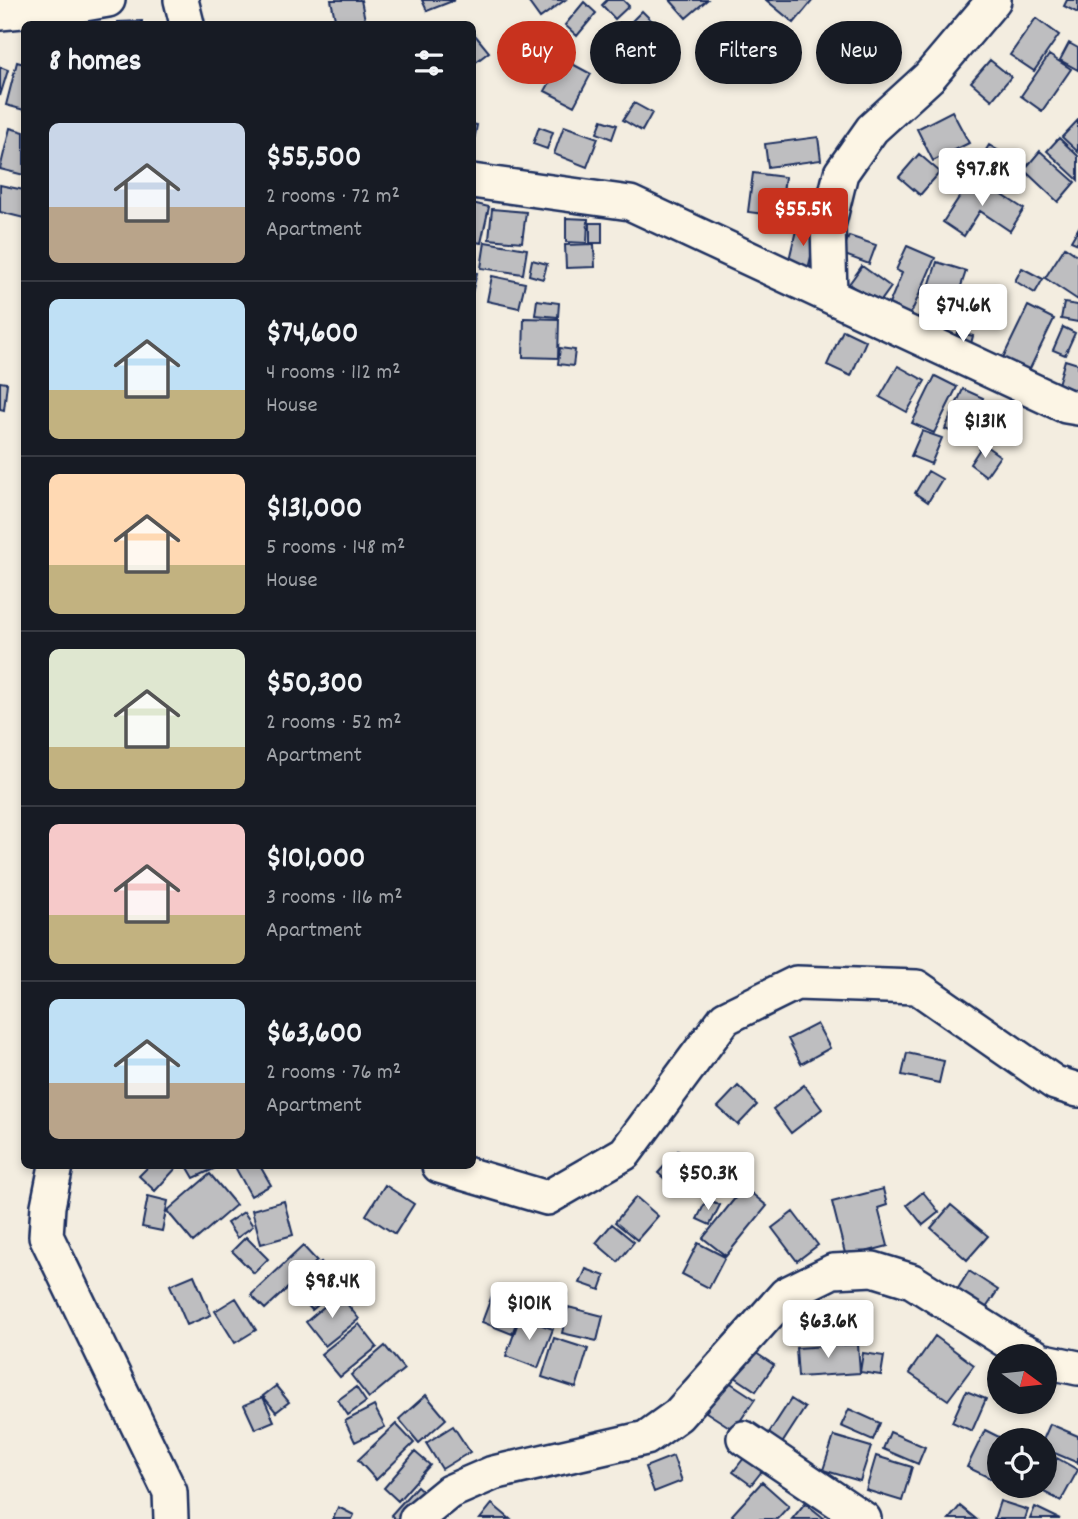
<!DOCTYPE html>
<html lang="en">
<head>
<meta charset="utf-8">
<style>
  :root { --surface:#171b24; --page:#242831; --text:#f1f3f6; --muted:#9ea1a6; --line:#363941; --accent:#c8321e }
  body { margin:0; font-family:Dekko,sans-serif; background:var(--page); color:var(--text); height:100vh; display:flex; flex-direction:column; font-size:26px; white-space:nowrap }
  * { box-sizing:border-box; margin:0 }
  p { font-size:23px; color:var(--muted) }
  .icon { flex:none; width:38px; height:38px; fill:none; stroke:currentColor; stroke-width:2; stroke-linecap:round; stroke-linejoin:round }
  .map { position:relative; flex:1; overflow:hidden }
  .details { position:absolute; left:21px; top:21px; width:455px; height:1148px; display:flex; flex-direction:column; background:var(--surface); border-radius:10px; box-shadow:0 4px 10px #0003 }
  .details>* { flex:none }
  .banner { position:absolute; left:497px; top:21px; width:476px; height:63px; display:flex; gap:14px }
  .needle { width:46px; rotate:105deg }
  .buttons { position:absolute; left:987px; top:1344px; display:grid; gap:14px }
  .buttons a { display:grid; place-items:center; width:70px; height:70px; border-radius:50%; background:var(--surface); box-shadow:0 4px 10px #0003; font-size:35px }
  .price { position:absolute; translate:-50% -60px; padding:0 16px; border-radius:7px; background:#fff; color:#222; font-size:23px; line-height:46px; filter:drop-shadow(0 2px 4px #0008) }
  .price::after { content:''; position:absolute; left:50%; top:42px; width:21px; height:16px; margin-left:-10px; background:inherit; clip-path:polygon(0 0,100% 0,50% 100%) }
  .price.active { background:var(--accent); color:#fff }
  ul { padding:0; list-style:none }
  li { display:flex; align-items:center; gap:21px; height:175px; padding:0 28px }
  li+li { border-top:2px solid var(--line) }
  li span { display:grid; place-items:center; flex:none; width:196px; height:140px; border-radius:10px; color:#555 }
  li>.icon { margin-inline-start:auto }
  span .icon { width:84px; height:84px; fill:#fffc; stroke-width:1 }
  li b { font-size:30px }
  h2 { display:flex; justify-content:space-between; align-items:center; height:84px; padding:0 28px; font-size:30px }
  .chip { padding:0 24px; border-radius:32px; background:var(--surface); box-shadow:0 4px 10px #0003; font-size:24px; line-height:63px }
  .chip.active { background:var(--accent); color:#fff }
  .map>svg:first-child { display:block }
  .building { fill:#bebec0; stroke:#1b2f5e; stroke-width:2 }
  .lines { fill:none; stroke-linecap:round; stroke-linejoin:round }
  .minor-casing { stroke:#1b2f5e; stroke-width:38 }
  .minor { stroke:#fcf5e5; stroke-width:33 }
</style>
</head>
<body>
<div class="map">
<svg width="1078" height="1519" viewBox="0 0 1078 1519">
  <rect width="100%" height="100%" fill="#f3ede0"/>
  <filter id="ink" filterUnits="userSpaceOnUse"><feTurbulence type="fractalNoise" baseFrequency=".0143" numOctaves="2"/><feDisplacementMap in="SourceGraphic" scale="14" xChannelSelector="R" yChannelSelector="G"/><feConvolveMatrix kernelMatrix="1 2 1 2 8 2 1 2 1" color-interpolation-filters="sRGB"/></filter>
  <g filter="url(#ink)">
    <path class="building" d="M331 0H361L365 20 336 24Z
      M422 0H455L427 11Z
      M527 0H565L540 18Z
      M607 0H623L629 6 615 19 602 5Z
      M670 0H707L686 18Z
      M766 0H813L794 23Z
      M1067 0H1078V13L1064 6Z
      M584 2 596 13 577 36 565 25Z
      M642 11 673 42 657 59 625 28Z
      M1036 18 1059 35 1034 71 1010 55Z
      M142 21V24H118V22Z
      M475 35 489 52 476 62 472 58V38Z
      M1069 43 1078 48V70L1060 60Z
      M1049 55 1071 69 1042 111 1021 96Z
      M563 59 591 74 574 106 545 91Z
      M990 60 1011 77 992 100 971 82Z
      M17 62 24 64V110L6 105Z
      M0 67 8 70 0 96Z
      M634 103 652 113 642 131 623 120Z
      M952 111 969 143 933 161 917 129Z
      M602 120 617 125 612 139 597 133Z
      M1078 120V152L1062 137Z
      M472 124 477 125 473 146H472Z
      M564 126 598 138 587 167 554 154Z
      M539 127 553 132 547 149 533 144Z
      M10 128 24 132V175L0 169Z
      M818 137 821 160 768 167 765 144Z
      M1059 138 1078 156V180L1047 151Z
      M989 145 1018 162 1002 188 973 171Z
      M1040 151 1075 182 1058 202 1024 170Z
      M919 154 940 172 920 195 899 177Z
      M753 173 785 177 780 216 748 212Z
      M973 176 1024 209 1010 231 980 211 964 236 943 222Z
      M0 185 24 190V218L0 212Z
      M472 203 489 207 481 243 472 241Z
      M492 209 526 212 522 242 489 239Z
      M566 218 588 219 587 243 566 242Z
      M590 223H602V243H590Z
      M797 226 817 231 808 269 788 264Z
      M1078 229V244L1071 241Z
      M849 236 876 245 869 264 842 254Z
      M485 242 527 249 523 274 481 268Z
      M594 244 595 267 566 268 565 245Z
      M907 246 935 258 909 318 887 309 902 273 896 270Z
      M1065 247 1078 256V300L1045 278Z
      M532 260 547 264 543 279 529 275Z
      M937 262 966 271 945 335 916 326Z
      M862 266 891 287 878 305 849 284Z
      M1022 268 1043 279 1035 293 1015 281Z
      M472 272 477 273 472 293Z
      M492 276 525 283 519 308 487 301Z
      M537 300 559 303 558 317 535 315Z
      M1064 303 1078 305V322L1061 319Z
      M1028 306 1054 319 1024 381 998 368Z
      M524 318 559 319 558 358 523 357Z
      M1063 327 1075 333 1065 355 1053 350Z
      M843 330 866 341 851 376 827 365Z
      M958 332 973 336 968 355 953 351Z
      M560 348 575 350 573 366 558 364Z
      M1065 360 1078 364V391L1058 384Z
      M898 366 925 381 907 412 880 397Z
      M935 376 957 387 934 433 912 423Z
      M0 382 7 383 4 410 0 409Z
      M963 389 983 398 966 438 945 429Z
      M922 431 942 438 931 464 911 456Z
      M983 444 1000 456 986 476 970 464Z
      M928 471 942 479 928 502 915 493Z
      M817 1024 830 1048 801 1064 788 1039Z
      M907 1053 944 1061 939 1083 902 1075Z
      M804 1085 822 1109 791 1133 773 1109Z
      M738 1086 757 1105 738 1125 718 1107Z
      M678 1151 699 1169 678 1191 658 1173Z
      M149 1166H178L155 1191 139 1176Z
      M187 1166H220L194 1178Z
      M237 1166H260L271 1185 251 1196 235 1167Z
      M210 1174 236 1205 193 1242 167 1211Z
      M385 1185 414 1204 395 1234 366 1215Z
      M744 1187 767 1206 726 1256 703 1238Z
      M883 1189 887 1205 878 1208 888 1246 846 1257 832 1202Z
      M923 1192 939 1212 923 1225 907 1205Z
      M148 1196 168 1201 162 1231 142 1227Z
      M636 1197 658 1216 637 1240 615 1222Z
      M707 1199 720 1205 710 1225 697 1219Z
      M284 1201 293 1235 261 1244 252 1210Z
      M951 1205 988 1236 967 1260 931 1228Z
      M244 1212 253 1226 237 1238 227 1223Z
      M793 1212 818 1245 797 1261 772 1228Z
      M612 1224 634 1242 618 1262 596 1243Z
      M246 1237 268 1259 254 1273 232 1251Z
      M698 1243 725 1257 709 1288 682 1274Z
      M303 1246 317 1261 265 1309 251 1295Z
      M321 1262 341 1286 312 1310 292 1287Z
      M586 1269 605 1276 600 1290 580 1283Z
      M969 1271 998 1290 986 1308 957 1290Z
      M194 1275 211 1315 187 1325 170 1285Z
      M494 1290 524 1302 512 1334 482 1322Z
      M553 1291 567 1294 563 1311 549 1308Z
      M339 1294 359 1319 325 1346 306 1322Z
      M236 1298 256 1330 235 1343 215 1311Z
      M861 1299 866 1332 836 1336 831 1304Z
      M568 1307 603 1316 597 1341 562 1333Z
      M520 1317 553 1329 538 1368 506 1356Z
      M807 1319 824 1321 821 1342 804 1339Z
      M359 1324 377 1347 340 1377 321 1354Z
      M935 1336 974 1365 948 1400 909 1373Z
      M554 1338 588 1349 576 1388 542 1377Z
      M858 1344 860 1373 798 1377 796 1348Z
      M385 1346 404 1369 369 1398 351 1375Z
      M753 1351 774 1365 756 1391 735 1377Z
      M863 1353 884 1356 881 1375 860 1372Z
      M726 1380 755 1399 734 1430 706 1412Z
      M276 1386 289 1402 276 1412 263 1396Z
      M356 1387 366 1402 348 1415 338 1400Z
      M966 1391 986 1399 972 1431 952 1422Z
      M426 1395 446 1419 419 1443 399 1419Z
      M263 1397 274 1421 255 1429 244 1405Z
      M791 1399 805 1408 779 1448 765 1439Z
      M374 1406 385 1427 355 1442 345 1421Z
      M849 1409 880 1423 873 1440 841 1426Z
      M396 1424 414 1443 376 1480 358 1460Z
      M1050 1424 1078 1436V1463L1045 1449 1043 1440Z
      M453 1426 470 1452 442 1469 426 1443Z
      M985 1430 1005 1440H999V1469L994 1480 967 1467Z
      M890 1432 925 1447 918 1464 883 1449Z
      M834 1436 871 1447 860 1481 823 1470Z
      M415 1452 430 1465 398 1501 384 1488Z
      M673 1456 682 1481 654 1492 645 1467Z
      M876 1456 912 1467 902 1501 866 1490Z
      M744 1458 762 1471 751 1485 733 1472Z
      M1057 1458 1078 1470 1061 1501 1040 1490 1042 1486H1045V1480Z
      M762 1482 789 1506 777 1519H736L732 1515Z
      M417 1486 431 1498 412 1519H395L391 1515Z
      M1020 1486H1035L1032 1492Z
      M1000 1501 1028 1510 1025 1519H994Z
      M805 1503 825 1519H792Z
      M492 1504 510 1519H480Z
      M960 1506 976 1519H949Z
      M338 1507 354 1515 352 1519H333Z
      M1035 1507 1060 1519H1030Z"/>
    <g class="lines">
      <defs>
        <path id="minor" d="M181 0 187 24
          M0 13 67 7 108 0
          M472 181 630 203 1066 406 1078 408
          M830 294 828 226 841 173 872 129 929 77 994 0
          M56 1166 48 1206 46 1236 170 1492 171 1519
          M439 1166 547 1198 625 1153 725 1018 796 983 917 987 1055 1083 1078 1090
          M1045 1361 1078 1368
          M744 1438 864 1519
          M416 1519 449 1492 493 1473 646 1438 678 1415 786 1294 833 1271 873 1269 912 1281 1016 1347 1035 1356"/>
      </defs>
      <use href="#minor" class="minor-casing"/>
      <use href="#minor" class="minor"/>
    </g>
  </g>
</svg>
<div class="buttons">
<a><svg class="needle" viewBox="-14 -14 28 28"><path d="M0-13l5 13h-10z" fill="#e53935"/><path d="M0 13l5-13h-10z" fill="#9ea1a6"/></svg></a>
<a><svg class="icon" aria-label="locate" viewBox="0 0 24 24"><circle cx="12" cy="12" r="6"/><path d="M12 2v4M12 18v4M2 12h4M18 12h4"/></svg></a>
</div>
<b class="price" style="left:982px;top:208px">$97.8K</b>
<b class="price active" style="left:803px;top:248px">$55.5K</b>
<b class="price" style="left:963px;top:344px">$74.6K</b>
<b class="price" style="left:985px;top:460px">$131K</b>
<b class="price" style="left:708px;top:1212px">$50.3K</b>
<b class="price" style="left:332px;top:1320px">$98.4K</b>
<b class="price" style="left:529px;top:1342px">$101K</b>
<b class="price" style="left:828px;top:1360px">$63.6K</b>
<div class="banner">
<a class="chip active">Buy</a>
<a class="chip">Rent</a>
<a class="chip">Filters</a>
<a class="chip">New</a>
</div>
<section class="details">
<h2>8 homes<svg class="icon" aria-label="filters" viewBox="0 0 24 24"><path d="M4 7h16M4 17h16"/><circle cx="9" cy="7" r="2"/><circle cx="15" cy="17" r="2"/></svg></h2>
<ul>
<li><span style="background:linear-gradient(#c9d6e8 60%,#b9a48a 0)"><svg class="icon" aria-label="home" viewBox="0 0 24 24"><path d="M3 11l9-7 9 7M6 9v11h12V9"/></svg></span><div><b>$55,500</b><p>2 rooms · 72 m²</p><p>Apartment</p></div></li>
<li><span style="background:linear-gradient(#bfe0f5 65%,#c2b280 0)"><svg class="icon" aria-label="home" viewBox="0 0 24 24"><path d="M3 11l9-7 9 7M6 9v11h12V9"/></svg></span><div><b>$74,600</b><p>4 rooms · 112 m²</p><p>House</p></div></li>
<li><span style="background:linear-gradient(#ffd9b3 65%,#c2b280 0)"><svg class="icon" aria-label="home" viewBox="0 0 24 24"><path d="M3 11l9-7 9 7M6 9v11h12V9"/></svg></span><div><b>$131,000</b><p>5 rooms · 148 m²</p><p>House</p></div></li>
<li><span style="background:linear-gradient(#dfe7d0 70%,#c2b280 0)"><svg class="icon" aria-label="home" viewBox="0 0 24 24"><path d="M3 11l9-7 9 7M6 9v11h12V9"/></svg></span><div><b>$50,300</b><p>2 rooms · 52 m²</p><p>Apartment</p></div></li>
<li><span style="background:linear-gradient(#f6c9c9 65%,#c2b280 0)"><svg class="icon" aria-label="home" viewBox="0 0 24 24"><path d="M3 11l9-7 9 7M6 9v11h12V9"/></svg></span><div><b>$101,000</b><p>3 rooms · 116 m²</p><p>Apartment</p></div></li>
<li><span style="background:linear-gradient(#bfe0f5 60%,#b9a48a 0)"><svg class="icon" aria-label="home" viewBox="0 0 24 24"><path d="M3 11l9-7 9 7M6 9v11h12V9"/></svg></span><div><b>$63,600</b><p>2 rooms · 76 m²</p><p>Apartment</p></div></li>
</ul>
</section>
</div>
</body>
</html>
